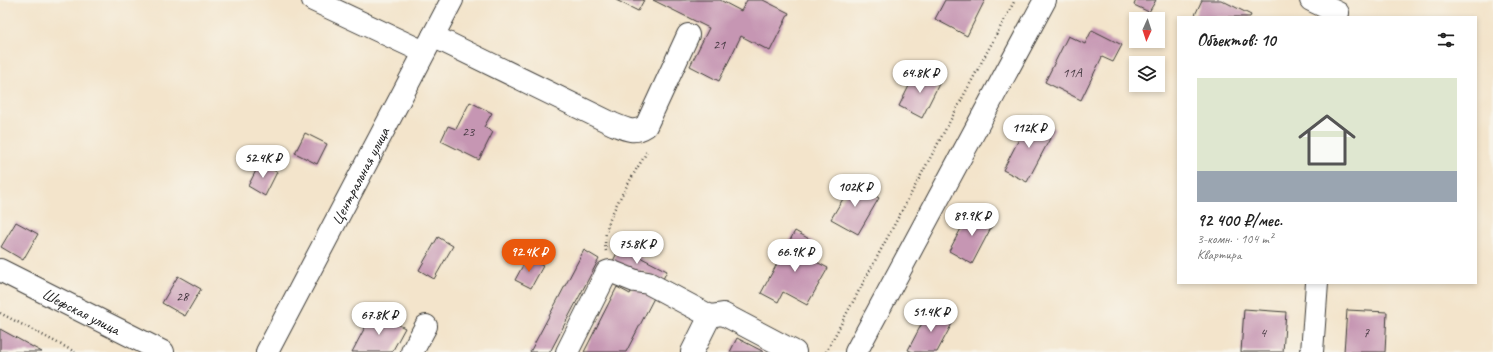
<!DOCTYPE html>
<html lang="ru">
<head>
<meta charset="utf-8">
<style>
  :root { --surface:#fff; --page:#f2f2f2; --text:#222; --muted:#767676; --line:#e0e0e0; --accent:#ea580c }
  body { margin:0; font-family:Caveat,sans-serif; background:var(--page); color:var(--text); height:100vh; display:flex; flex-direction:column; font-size:15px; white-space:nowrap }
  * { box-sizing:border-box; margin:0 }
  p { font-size:13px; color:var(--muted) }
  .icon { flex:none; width:22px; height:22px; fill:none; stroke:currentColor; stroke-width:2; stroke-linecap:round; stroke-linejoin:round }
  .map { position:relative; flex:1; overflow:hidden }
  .panel { position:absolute; left:1177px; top:16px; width:300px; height:268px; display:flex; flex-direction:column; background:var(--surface); border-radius:0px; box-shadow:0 2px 6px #0003 }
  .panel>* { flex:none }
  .needle { width:26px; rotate:183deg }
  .fabs { position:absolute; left:1129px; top:12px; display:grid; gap:8px }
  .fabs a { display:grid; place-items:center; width:36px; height:36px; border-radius:0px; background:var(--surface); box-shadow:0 2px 6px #0003; font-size:20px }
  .price { position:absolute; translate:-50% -34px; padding:0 9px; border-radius:14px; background:#fff; color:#222; font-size:13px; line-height:26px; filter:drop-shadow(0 1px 2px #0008) }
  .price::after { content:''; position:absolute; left:50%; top:24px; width:12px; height:9px; margin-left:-6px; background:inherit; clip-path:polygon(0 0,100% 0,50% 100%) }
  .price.active { background:var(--accent); color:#fff }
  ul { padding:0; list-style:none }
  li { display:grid; align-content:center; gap:8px; height:212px; padding:0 20px }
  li+li { border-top:1px solid var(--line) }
  li span { display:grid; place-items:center; height:124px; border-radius:0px; color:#555 }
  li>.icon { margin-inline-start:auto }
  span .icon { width:72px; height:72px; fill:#fffc; stroke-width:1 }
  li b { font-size:17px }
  h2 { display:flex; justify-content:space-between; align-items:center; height:48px; padding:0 20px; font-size:17px }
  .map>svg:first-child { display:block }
  .building { fill:#c696b3 }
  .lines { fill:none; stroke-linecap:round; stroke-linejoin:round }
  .minor-casing { stroke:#3c3a36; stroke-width:24 }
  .path { stroke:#3c3a36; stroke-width:2.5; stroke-dasharray:1 3; stroke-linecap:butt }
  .minor { stroke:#fff; stroke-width:22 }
  .labels { text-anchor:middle; stroke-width:4; stroke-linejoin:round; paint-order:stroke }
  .number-label { font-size:14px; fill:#463a42 }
  .street-label { font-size:16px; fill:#1c1c1c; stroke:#f7f3e8 }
</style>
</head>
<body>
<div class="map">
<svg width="1493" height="352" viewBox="0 0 1493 352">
  <rect width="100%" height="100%" fill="#f7f3e8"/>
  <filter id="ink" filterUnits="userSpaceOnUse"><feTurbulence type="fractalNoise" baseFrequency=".025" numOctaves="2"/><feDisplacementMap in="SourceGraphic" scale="8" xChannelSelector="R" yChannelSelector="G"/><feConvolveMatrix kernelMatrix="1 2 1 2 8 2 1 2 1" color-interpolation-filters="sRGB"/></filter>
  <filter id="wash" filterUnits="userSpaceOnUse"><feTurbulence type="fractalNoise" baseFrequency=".012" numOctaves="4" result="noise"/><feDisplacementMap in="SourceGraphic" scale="16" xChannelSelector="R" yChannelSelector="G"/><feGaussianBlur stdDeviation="0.9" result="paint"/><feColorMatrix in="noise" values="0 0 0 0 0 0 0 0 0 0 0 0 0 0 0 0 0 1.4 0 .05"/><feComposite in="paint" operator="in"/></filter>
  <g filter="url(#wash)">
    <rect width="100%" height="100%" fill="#f3e4cb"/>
    <g id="blocks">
      <path class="building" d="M616 0H644L638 11Z
        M653 0H720L741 11 747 0H763L789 13 770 51 741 36 719 81 690 66 709 28Z
        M945 0H985L967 36 935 19Z
        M1136 0H1156L1149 12 1134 5Z
        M1202 0H1221L1251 15 1250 17H1194Z
        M1092 30 1122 45 1113 62 1102 57 1081 100 1045 82 1068 36 1085 44Z
        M917 70 940 82 922 118 899 106Z
        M470 102 492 113 484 127 493 132 479 160 441 141 448 126 456 129Z
        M1031 116 1055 129 1027 182 1003 170Z
        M305 133 327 144 317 164 295 153Z
        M260 163 277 172 265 196 248 186Z
        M853 182 879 198 858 234 831 219Z
        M971 210 994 222 972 264 949 251Z
        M16 222 38 234 23 260 1 247Z
        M795 231 813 241 805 256 828 268 807 305 783 292 778 302 761 293Z
        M438 237 453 246 434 279 419 270Z
        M620 247 667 271 662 281 641 270 638 276 612 263Z
        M584 250 599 259 550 352H530Z
        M527 258 543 266 531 288 515 280Z
        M178 276 201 289 185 316 162 303Z
        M634 286 655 296 626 352H584L617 287 630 294Z
        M930 308 954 320 937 352H913L908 350Z
        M1244 309 1286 312 1283 352H1241Z
        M1347 310 1387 312 1385 352H1344Z
        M373 312 405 328 392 352H352Z
        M0 329 42 352H0Z
        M737 338 764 352H730Z"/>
    </g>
  </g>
  <g filter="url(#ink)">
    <use href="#blocks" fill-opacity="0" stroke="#3c3a36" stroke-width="1"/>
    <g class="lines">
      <defs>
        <g id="minor">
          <path d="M313 0 424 52"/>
          <path d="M1311 0 1338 13"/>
          <path d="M433 36 613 124C625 129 634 134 646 126L688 35"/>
          <path id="s1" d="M0 270 163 352"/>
          <path id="s2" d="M267 352 452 0"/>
          <path d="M412 352 426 326"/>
          <path d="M567 352 607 272 610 271 635 281 648 283 710 316"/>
          <path d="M692 352 710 316 723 314 795 352"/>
          <path d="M856 352 1045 0"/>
          <path d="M1312 352 1317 283"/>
        </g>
      </defs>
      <use href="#minor" class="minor-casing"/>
      <path class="path" d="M606 251C600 225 625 191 637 168 641 162 646 155 647 149
        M0 313 75 352
        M826 352 1015 0"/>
      <use href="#minor" class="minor"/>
    </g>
  </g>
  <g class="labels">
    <g class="number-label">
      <text x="719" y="49">21</text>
      <text x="1072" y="77">11А</text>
      <text x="468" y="136">23</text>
      <text x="182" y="301">28</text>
      <text x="1263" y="337">4</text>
      <text x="1366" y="337">7</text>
    </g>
    <g class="street-label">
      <text dy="6" stroke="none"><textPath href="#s2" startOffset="199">Центральная улица</textPath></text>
      <text dy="6" stroke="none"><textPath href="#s1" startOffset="91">Шефская улица</textPath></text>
    </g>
  </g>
</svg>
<div class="fabs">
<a><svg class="needle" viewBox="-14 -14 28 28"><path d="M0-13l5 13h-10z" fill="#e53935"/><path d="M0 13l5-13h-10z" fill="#767676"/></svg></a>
<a><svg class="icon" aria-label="layers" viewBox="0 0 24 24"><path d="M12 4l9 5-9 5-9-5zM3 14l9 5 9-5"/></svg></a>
</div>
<b class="price" style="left:920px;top:94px">64.8K ₽</b>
<b class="price" style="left:1029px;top:149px">112K ₽</b>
<b class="price" style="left:263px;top:179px">52.4K ₽</b>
<b class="price" style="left:855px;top:208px">102K ₽</b>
<b class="price" style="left:972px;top:237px">89.9K ₽</b>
<b class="price" style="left:637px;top:265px">75.8K ₽</b>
<b class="price active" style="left:529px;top:273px">92.4K ₽</b>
<b class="price" style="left:795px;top:273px">66.9K ₽</b>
<b class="price" style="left:931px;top:333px">51.4K ₽</b>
<b class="price" style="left:379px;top:336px">67.8K ₽</b>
<section class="panel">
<h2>Объектов: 10<svg class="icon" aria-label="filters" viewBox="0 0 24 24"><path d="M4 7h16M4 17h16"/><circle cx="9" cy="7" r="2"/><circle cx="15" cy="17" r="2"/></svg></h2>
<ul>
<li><span style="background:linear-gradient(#dfe7d0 75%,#9aa5b1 0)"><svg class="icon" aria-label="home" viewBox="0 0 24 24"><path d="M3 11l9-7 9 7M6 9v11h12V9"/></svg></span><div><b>92 400 ₽/мес.</b><p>3-комн. · 104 m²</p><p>Квартира</p></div></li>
</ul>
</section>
</div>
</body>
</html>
